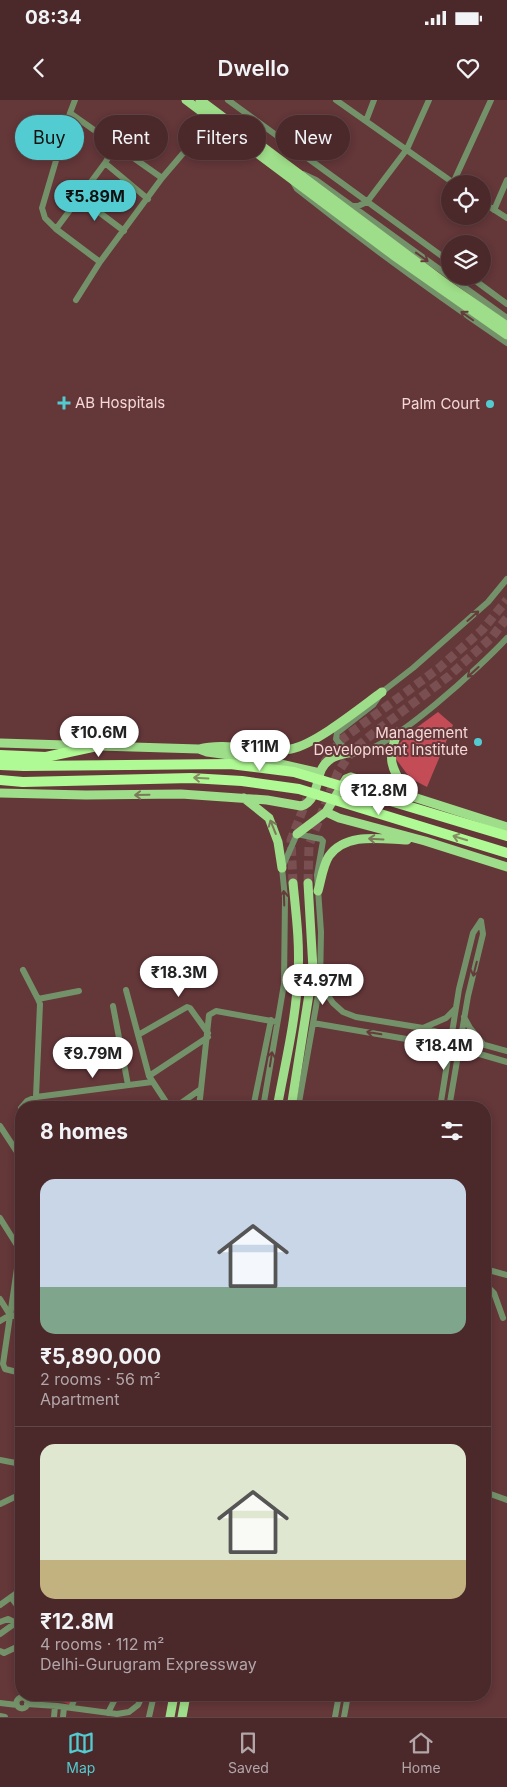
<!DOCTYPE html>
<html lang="en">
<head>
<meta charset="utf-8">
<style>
  :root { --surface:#4b292b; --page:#553537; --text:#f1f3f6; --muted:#b2a6a9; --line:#624547; --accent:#52ccd0 }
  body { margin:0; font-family:Inter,sans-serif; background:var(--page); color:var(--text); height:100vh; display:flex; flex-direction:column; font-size:19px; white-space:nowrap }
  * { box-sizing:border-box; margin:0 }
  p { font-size:16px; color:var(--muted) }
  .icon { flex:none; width:28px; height:28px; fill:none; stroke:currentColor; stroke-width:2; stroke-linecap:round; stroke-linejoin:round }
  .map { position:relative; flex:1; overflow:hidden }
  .drawer { position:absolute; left:15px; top:1001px; width:476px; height:600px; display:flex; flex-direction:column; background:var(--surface); border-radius:20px; box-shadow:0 2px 8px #0003,0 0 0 1px var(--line) }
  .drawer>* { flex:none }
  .banner { position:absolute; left:15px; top:15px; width:478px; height:45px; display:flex; gap:10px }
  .fabs { position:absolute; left:441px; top:75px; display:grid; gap:10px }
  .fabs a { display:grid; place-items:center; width:50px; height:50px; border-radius:50%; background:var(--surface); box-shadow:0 2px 8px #0003,0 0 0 1px var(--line); font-size:25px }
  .price { position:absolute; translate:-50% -42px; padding:0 11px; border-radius:18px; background:#fff; color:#222; font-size:16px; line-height:32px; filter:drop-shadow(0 1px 2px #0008) }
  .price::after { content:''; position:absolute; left:50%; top:30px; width:15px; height:11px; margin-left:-8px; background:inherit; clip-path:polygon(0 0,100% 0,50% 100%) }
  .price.on { background:var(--accent); color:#111 }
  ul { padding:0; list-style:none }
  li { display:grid; align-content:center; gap:10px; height:265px; padding:0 25px }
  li+li { border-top:1px solid var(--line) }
  li span { display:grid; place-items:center; height:155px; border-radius:15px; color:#555 }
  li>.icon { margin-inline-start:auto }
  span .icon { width:90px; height:90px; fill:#fffc; stroke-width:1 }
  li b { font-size:21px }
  h2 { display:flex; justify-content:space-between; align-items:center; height:60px; padding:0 25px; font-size:21px }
  .tag { padding:0 18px; border-radius:22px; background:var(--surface); box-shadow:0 2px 8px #0003,0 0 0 1px var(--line); font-size:18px; line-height:45px }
  .tag.on { background:var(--accent); color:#111 }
  .status { display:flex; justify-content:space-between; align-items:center; height:35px; padding:0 25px; background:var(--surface); direction:ltr }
  .status svg { height:14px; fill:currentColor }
  header { display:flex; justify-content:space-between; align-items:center; height:65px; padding:0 25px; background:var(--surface); font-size:22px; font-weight:600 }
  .dock { display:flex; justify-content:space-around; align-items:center; height:70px; border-top:1px solid var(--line); background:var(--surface); font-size:14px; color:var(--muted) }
  .dock a { display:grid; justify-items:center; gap:2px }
  .dock .on { color:var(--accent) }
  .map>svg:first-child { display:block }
  .green { fill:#ac3c47 }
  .forest { fill:#c34c57 }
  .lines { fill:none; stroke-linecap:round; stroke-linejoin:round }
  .major-tunnel { stroke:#7a4f51; stroke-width:9; stroke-dasharray:9 4.5; stroke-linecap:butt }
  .minor { stroke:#74926a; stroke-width:6 }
  .major { stroke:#9edd89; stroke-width:9 }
  .highway { stroke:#affa94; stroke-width:10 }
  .highway-bridge { stroke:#affa94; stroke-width:10 }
  .oneway { stroke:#653c3b }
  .oneway2 { stroke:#868f62 }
  .oneway3 { stroke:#7b7959 }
  .poi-dot { fill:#52ccd0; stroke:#643739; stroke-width:2 }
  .labels { text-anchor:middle; stroke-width:4; stroke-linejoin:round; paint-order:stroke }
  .poi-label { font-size:15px; fill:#f4d8d8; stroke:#643739; text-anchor:end }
</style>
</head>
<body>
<div class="status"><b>08:34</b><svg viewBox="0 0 49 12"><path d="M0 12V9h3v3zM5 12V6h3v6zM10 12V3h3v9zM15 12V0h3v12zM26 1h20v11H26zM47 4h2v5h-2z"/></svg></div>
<header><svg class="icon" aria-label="back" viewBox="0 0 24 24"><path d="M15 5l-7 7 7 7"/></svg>Dwello<svg class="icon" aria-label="heart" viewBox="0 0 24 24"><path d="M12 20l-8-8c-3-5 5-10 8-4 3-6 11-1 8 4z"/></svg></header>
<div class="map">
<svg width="507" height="1617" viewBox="0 0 507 1617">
  <rect width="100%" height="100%" fill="#643739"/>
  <path class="green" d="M31 1595H73L70 1604H68C55 1598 44 1603 29 1602Z"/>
  <path class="forest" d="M438 612 453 625 427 687 410 678 396 659V647L412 631Z"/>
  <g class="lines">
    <path class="major-tunnel" d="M324 663 341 640 439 568 482 530 507 500
      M293 783 291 740 307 699
      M308 783 309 745 338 672 353 650 375 632 449 576 491 538 507 518"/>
    <path class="minor" d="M228 0 450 162
      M336 0 455 84
      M70 13 162 78
      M366 21 374 0
      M105 63 116 45
      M303 74 316 80 507 218
      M293 82 297 89C365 143 435 194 507 243
      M453 83 491 0
      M79 97 124 131
      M482 102 507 118
      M352 106H358L367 102 407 49 429 0
      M494 110 507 80
      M56 129 45 118 42 108 70 13 75 0
      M100 162 56 129 105 63 148 99
      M469 176 507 204
      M76 200 100 162 162 78 214 17
      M507 479 488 502 413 568 382 592 373 605 337 633 336 639C341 647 349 651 359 651 390 651 484 563 507 538
      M23 870 38 899 40 904 36 997
      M320 884 333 903 343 912 356 917 423 928 507 951
      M126 890 149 976 170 1008
      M38 899 79 891
      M113 906 128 985
      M464 917 470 928 483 944
      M313 923 459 948 507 962
      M423 928 446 918 455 909
      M138 935 187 907 190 908 208 933
      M149 976 208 937
      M21 1008 27 1001 36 997 152 982
      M174 1008 201 989
      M199 1008 209 915 216 911 277 922
      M253 1008 271 920
      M263 1008 284 884 285 798 282 768 297 734 321 739 323 741 317 775 321 832 320 884 298 1008
      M440 1008 459 889 473 833 481 821
      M449 1008 468 896 483 834 481 821
      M0 1026 21 1058
      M0 1118 20 1150
      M21 1141 3 1264 5 1269 21 1273
      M485 1169 507 1175
      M485 1189H490L494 1193 503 1218
      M0 1199 10 1215
      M0 1221 10 1215 21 1217
      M0 1360 21 1364
      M485 1392 507 1400
      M0 1404 21 1394
      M11 1497 21 1511
      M0 1505 21 1490
      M0 1522 8 1519 16 1523 21 1532
      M0 1534 21 1519
      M0 1551 4 1553 21 1545
      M16.5 1603a5.5 5.5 0 1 1 11 0a5.5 5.5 0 1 1-11 0Z
      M0 1603 17 1605
      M27 1604 57 1606 117 1614 129 1612 138 1605 143 1595
      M71 1608 76 1595
      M108 1613 114 1601 120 1595
      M0 1616 5 1617
      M54 1617 55 1606
      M63 1617 64 1607
      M149 1617 154 1595
      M335 1617 339 1595
      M344 1617 348 1595"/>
    <path class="major" d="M186 0 393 155 507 235
      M200 0 449 186 507 226
      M398 632C385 661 393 670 408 695
      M0 643 199 649C229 641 261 655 291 649 316 644 360 608 382 592
      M320 673C326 655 343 654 359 651
      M0 693 86 695 181 694 267 700 301 706C314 703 317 685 320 673L259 659 207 652 199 649
      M244 698 269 718 278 742 282 768
      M326 712 339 718 425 741 507 767
      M297 734 326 712 346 679 351 677 507 727
      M318 791C321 781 323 765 329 756 346 732 381 739 407 740
      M277 1008C285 964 296 920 298 875 300 844 296 814 293 783
      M291 1008 313 869 308 783
      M170 1617 174 1595
      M182 1617 186 1595"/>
    <path class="highway" d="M0 655 46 657 97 646
      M0 665 24 666
      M0 680 23 682"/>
    <path class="highway-bridge" d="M24 666 230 664 294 672 507 736
      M23 682 191 678 242 681 299 689 507 753"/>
  </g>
  <defs><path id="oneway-shaft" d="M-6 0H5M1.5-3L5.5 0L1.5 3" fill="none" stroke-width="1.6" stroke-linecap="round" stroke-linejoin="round" transform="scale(1.25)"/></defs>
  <g class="oneway">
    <use href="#oneway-shaft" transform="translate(422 157) rotate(36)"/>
    <use href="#oneway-shaft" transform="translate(467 216) rotate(-145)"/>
    <use href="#oneway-shaft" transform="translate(473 516) rotate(-41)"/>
    <use href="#oneway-shaft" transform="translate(473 572) rotate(138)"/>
    <use href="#oneway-shaft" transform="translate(284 798) rotate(-92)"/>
    <use href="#oneway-shaft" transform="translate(475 869) rotate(104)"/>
    <use href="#oneway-shaft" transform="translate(374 933) rotate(-170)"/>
    <use href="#oneway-shaft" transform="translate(271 959) rotate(-81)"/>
  </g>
  <g class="oneway2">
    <use href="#oneway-shaft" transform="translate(201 678) rotate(-177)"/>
    <use href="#oneway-shaft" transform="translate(460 738) rotate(-163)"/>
  </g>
  <g class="oneway3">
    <use href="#oneway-shaft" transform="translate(142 695) rotate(179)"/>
    <use href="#oneway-shaft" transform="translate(273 727) rotate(-112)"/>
    <use href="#oneway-shaft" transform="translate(376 739) rotate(-177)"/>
  </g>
  <g class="poi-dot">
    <path d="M61.5 295.5h5v5h5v5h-5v5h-5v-5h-5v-5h5z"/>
    <circle cx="490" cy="304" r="5"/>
    <circle cx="478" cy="642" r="5"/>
  </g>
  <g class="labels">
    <g class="poi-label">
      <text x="75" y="308" text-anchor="start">AB Hospitals</text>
      <text x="480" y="309">Palm Court</text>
      <text x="468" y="638">Management<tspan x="468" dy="17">Development Institute</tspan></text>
    </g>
  </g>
</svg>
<div class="fabs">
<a><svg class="icon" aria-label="locate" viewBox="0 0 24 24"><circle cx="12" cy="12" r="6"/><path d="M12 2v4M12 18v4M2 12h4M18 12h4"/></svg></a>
<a><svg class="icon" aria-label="layers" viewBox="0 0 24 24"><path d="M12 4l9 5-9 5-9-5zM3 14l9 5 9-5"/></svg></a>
</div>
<b class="price on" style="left:95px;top:122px">₹5.89M</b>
<b class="price" style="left:99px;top:658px">₹10.6M</b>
<b class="price" style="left:260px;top:672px">₹11M</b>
<b class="price" style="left:379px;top:716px">₹12.8M</b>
<b class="price" style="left:179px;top:898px">₹18.3M</b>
<b class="price" style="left:323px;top:906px">₹4.97M</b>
<b class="price" style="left:444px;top:971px">₹18.4M</b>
<b class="price" style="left:93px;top:979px">₹9.79M</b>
<div class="banner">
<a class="tag on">Buy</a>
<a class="tag">Rent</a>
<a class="tag">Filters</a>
<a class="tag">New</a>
</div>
<section class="drawer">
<h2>8 homes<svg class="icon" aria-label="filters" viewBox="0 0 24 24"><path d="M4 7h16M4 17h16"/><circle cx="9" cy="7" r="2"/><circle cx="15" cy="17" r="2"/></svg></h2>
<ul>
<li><span style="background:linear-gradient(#c9d6e8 70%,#7fa58c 0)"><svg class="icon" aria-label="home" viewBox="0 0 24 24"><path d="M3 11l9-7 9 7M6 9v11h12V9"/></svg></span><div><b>₹5,890,000</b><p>2 rooms · 56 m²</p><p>Apartment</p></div></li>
<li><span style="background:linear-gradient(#dfe7d0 75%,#c2b280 0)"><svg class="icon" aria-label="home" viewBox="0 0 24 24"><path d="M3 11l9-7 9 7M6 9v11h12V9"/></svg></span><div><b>₹12.8M</b><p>4 rooms · 112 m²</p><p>Delhi-Gurugram Expressway</p></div></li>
</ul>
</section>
</div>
<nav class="dock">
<a class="on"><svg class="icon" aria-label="map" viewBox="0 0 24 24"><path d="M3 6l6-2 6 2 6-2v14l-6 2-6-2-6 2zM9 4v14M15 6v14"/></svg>Map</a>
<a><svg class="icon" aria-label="saved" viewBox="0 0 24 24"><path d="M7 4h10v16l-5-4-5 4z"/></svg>Saved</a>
<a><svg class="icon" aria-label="home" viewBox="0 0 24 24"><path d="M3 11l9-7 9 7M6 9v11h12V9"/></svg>Home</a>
</nav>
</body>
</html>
